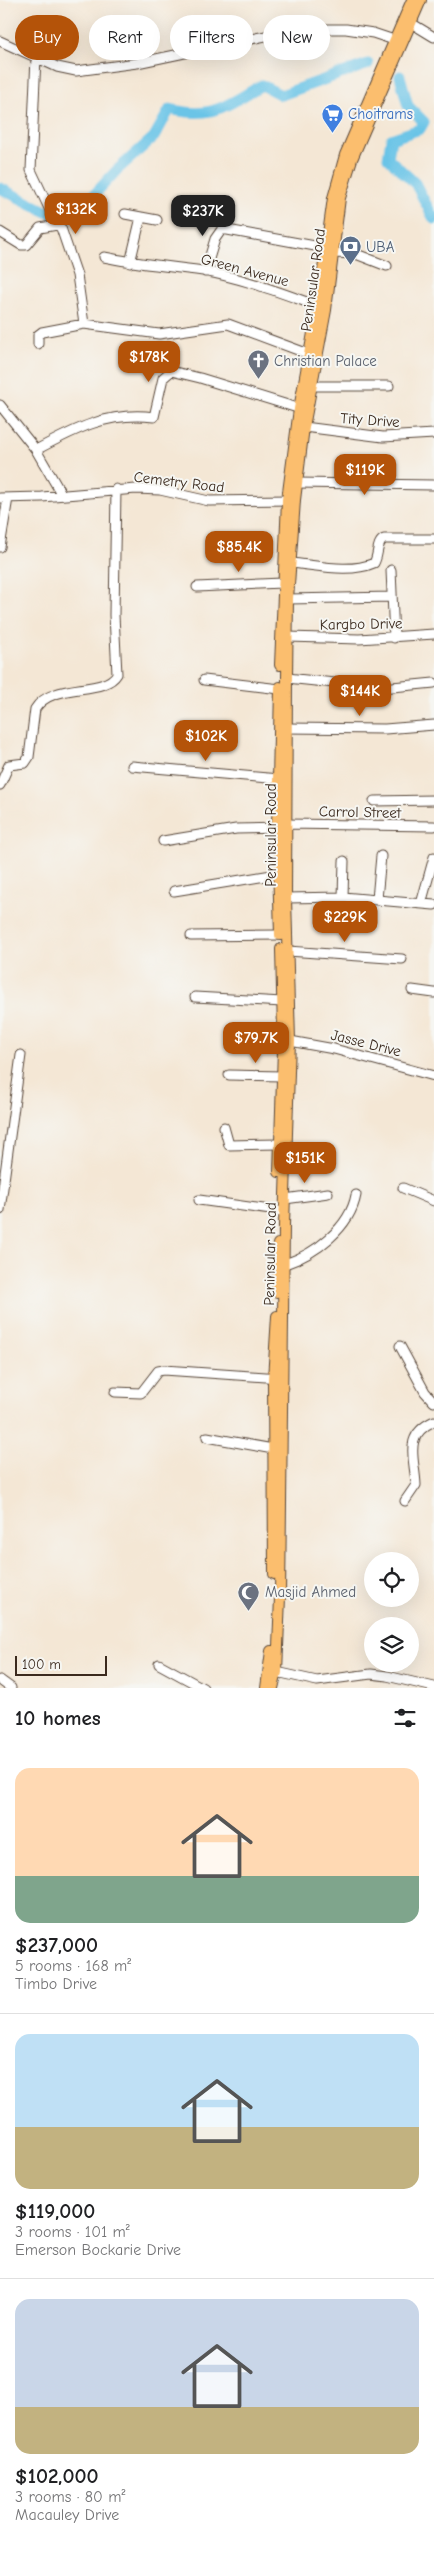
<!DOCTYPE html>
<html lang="en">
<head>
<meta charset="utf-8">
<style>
  :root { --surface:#fff; --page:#f2f2f2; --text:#202124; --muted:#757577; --line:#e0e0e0; --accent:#b45309 }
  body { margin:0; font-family:"Comic Neue",sans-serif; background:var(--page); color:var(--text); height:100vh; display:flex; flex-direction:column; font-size:19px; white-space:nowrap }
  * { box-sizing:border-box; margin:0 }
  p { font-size:16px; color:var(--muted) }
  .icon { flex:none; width:28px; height:28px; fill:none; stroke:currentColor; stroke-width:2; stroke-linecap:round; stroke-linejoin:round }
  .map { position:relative; height:1688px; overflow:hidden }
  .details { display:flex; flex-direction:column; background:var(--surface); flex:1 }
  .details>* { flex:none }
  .hud { position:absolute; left:15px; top:15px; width:405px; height:45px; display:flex; gap:10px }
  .fabs { position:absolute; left:364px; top:1552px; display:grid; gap:10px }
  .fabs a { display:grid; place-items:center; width:55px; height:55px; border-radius:50%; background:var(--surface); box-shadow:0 5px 20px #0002; font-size:25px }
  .scale { position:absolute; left:15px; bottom:12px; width:92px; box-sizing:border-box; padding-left:5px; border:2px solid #3b2a1e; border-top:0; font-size:14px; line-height:18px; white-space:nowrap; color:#3b2a1e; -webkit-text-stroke:4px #f6f6f2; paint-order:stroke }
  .price { position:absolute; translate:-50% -42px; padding:0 11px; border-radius:10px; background:var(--accent); color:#fff; font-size:16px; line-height:32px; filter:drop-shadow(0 1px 2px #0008) }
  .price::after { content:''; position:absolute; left:50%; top:30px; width:15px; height:11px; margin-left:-8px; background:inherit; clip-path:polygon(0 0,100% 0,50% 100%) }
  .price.on { background:#222; color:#fff }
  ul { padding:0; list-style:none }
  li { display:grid; align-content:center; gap:10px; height:265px; padding:0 15px }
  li+li { border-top:1px solid var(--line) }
  li span { display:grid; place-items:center; height:155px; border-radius:15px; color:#555 }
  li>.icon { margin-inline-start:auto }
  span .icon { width:90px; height:90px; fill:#fffc; stroke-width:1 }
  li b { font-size:21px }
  h2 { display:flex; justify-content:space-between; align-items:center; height:60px; padding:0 15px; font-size:21px }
  .tag { padding:0 18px; border-radius:22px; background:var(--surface); box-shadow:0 5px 20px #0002; font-size:18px; line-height:45px }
  .tag.on { background:var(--accent); color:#fff }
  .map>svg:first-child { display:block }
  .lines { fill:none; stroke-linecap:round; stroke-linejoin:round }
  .river { stroke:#6ac4e7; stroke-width:11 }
  .minor-casing { stroke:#574639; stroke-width:11 }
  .major-casing { stroke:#574639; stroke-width:12 }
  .minor { stroke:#fff; stroke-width:9 }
  .major { stroke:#fbbe6e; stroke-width:10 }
  .labels { text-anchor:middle; stroke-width:4; stroke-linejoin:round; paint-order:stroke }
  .shop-label { font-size:15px; fill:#366cbe; stroke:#f6f6f2; text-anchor:start }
  .service-label { font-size:15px; fill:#4e5e75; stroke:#f6f6f2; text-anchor:start }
  .street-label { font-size:15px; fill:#3b2a1e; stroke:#f6f6f2 }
  .worship-label { font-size:15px; fill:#5b616d; stroke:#f6f6f2; text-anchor:start }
</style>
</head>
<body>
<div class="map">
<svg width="434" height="1688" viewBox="0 0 434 1688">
  <rect width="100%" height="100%" fill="#f6f6f2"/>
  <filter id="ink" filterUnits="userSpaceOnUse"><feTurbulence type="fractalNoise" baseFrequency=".02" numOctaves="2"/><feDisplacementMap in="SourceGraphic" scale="10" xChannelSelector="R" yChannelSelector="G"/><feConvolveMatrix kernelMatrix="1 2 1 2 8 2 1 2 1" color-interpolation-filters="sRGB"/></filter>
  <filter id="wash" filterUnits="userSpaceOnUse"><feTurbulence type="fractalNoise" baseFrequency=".0096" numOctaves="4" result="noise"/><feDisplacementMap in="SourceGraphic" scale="20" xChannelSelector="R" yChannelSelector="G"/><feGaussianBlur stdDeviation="1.12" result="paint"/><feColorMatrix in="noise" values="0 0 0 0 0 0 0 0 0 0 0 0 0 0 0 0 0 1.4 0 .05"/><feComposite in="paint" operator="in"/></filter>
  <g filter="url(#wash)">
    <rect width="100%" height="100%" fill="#f4e7d5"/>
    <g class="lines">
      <path class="river" d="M400 76 408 106 424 122 420 129 391 139 388 158 415 183 434 219
        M0 188 53 215 79 211 117 170 154 137 170 109C213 120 226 105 262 85L281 95 368 64"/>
    </g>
  </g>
  <g filter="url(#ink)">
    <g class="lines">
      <defs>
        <path id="minor" d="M411 23 434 37
          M0 41 57 67 76 71 137 63 299 29H346L373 33 400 42
          M36 57 31 170 57 225
          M125 214 157 220
          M0 232 21 245H26L40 228 57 225 61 228 77 275 84 324
          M333 253 356 254 387 266
          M104 257C137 264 170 266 203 271 243 278 281 293 318 306
          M130 263 141 217
          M205 272 215 239 222 229 326 248
          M38 344V335L42 332 84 324 159 334 228 324 314 356
          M311 386H389
          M0 405 36 450 62 495
          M304 427 383 437 434 434
          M36 450C75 429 109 411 154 417L163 378 171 371 200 378 304 410
          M297 483 434 485
          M0 498 42 497 136 489 160 490 209 501 292 500
          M0 547 8 498
          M290 563C316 565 349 574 374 563 379 555 376 543 384 539H434
          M391 570 394 638
          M197 587 282 583
          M288 599 392 597
          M288 637 359 639 434 634
          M287 678 382 688 434 683
          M204 680 280 689
          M286 728 385 729 434 725
          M132 766 279 779
          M0 785 9 765 25 763 29 757 35 709C52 681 104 696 117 674L114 615 116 489
          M374 801 434 800
          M286 824 434 826
          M163 841 236 829 282 828
          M174 891 278 874
          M343 897 344 861
          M286 898 343 897 434 905
          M377 899 381 856
          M421 904 434 857
          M191 936 280 935
          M288 951 402 959
          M412 990 434 993
          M195 997 282 1002
          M290 1041 334 1049 434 1076
          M229 1075 281 1076
          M224 1127 229 1145 279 1144
          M403 1188 434 1201
          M285 1199 328 1193
          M199 1200 278 1211
          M0 1210 21 1055
          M285 1264C315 1254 350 1228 356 1195
          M400 1346 425 1392 434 1402
          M115 1392 141 1393 158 1371 164 1370 280 1378
          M207 1437 273 1449
          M405 1501 416 1485C415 1458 402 1436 434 1421
          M159 1664 203 1688
          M272 1671 317 1681 371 1674 387 1676 434 1687
          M0 1680 11 1688"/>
        <path id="major" d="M280 665 287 500 299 409 318 306 333 198 345 155 412 0
          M280 935 277 828 280 687
          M281 949 283 1032
          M279 1172 283 1049
          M277 1292 278 1244
          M274 1574 273 1379 277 1316
          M266 1688 271 1651
          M273 1688 277 1672 280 1597 284 1225 290 1041 286 898 287 678 288 599 295 500 304 427 326 310 340 198 352 159 421 0"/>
      </defs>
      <use href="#minor" class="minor-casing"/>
      <use href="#major" class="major-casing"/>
      <use href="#minor" class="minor"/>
      <use href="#major" class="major"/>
    </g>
  </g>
  <defs>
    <symbol id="supermarket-pin" viewBox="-11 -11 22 30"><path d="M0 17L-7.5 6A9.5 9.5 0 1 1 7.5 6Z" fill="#3f7fe0" stroke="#f6f6f2"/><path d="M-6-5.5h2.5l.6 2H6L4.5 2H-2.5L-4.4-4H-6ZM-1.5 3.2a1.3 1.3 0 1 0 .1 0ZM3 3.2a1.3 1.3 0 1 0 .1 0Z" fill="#fff"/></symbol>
    <symbol id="bank-pin" viewBox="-11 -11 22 30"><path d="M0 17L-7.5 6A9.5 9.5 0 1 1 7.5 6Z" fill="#5c6f8a" stroke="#f6f6f2"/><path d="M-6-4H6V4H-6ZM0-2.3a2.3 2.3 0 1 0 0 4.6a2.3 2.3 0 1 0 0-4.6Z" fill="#fff"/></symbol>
    <symbol id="church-pin" viewBox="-11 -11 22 30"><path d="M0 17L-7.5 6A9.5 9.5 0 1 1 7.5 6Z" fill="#6b7280" stroke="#f6f6f2"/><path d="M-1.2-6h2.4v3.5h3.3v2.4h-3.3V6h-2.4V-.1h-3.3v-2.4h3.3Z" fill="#fff"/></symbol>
    <symbol id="mosque-pin" viewBox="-11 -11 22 30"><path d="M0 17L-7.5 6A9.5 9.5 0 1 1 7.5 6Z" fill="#6b7280" stroke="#f6f6f2"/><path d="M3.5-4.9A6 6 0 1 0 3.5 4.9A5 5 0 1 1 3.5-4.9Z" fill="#fff"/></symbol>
  </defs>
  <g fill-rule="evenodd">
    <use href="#supermarket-pin" x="320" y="102" width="25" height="34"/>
    <use href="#bank-pin" x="338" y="234" width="25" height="34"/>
    <use href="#church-pin" x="246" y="348" width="25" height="34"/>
    <use href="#mosque-pin" x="236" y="1580" width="25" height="34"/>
  </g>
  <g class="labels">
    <g class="shop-label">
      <text x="348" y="119">Choitrams</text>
    </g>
    <g class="service-label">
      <text x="366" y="252">UBA</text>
    </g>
    <g class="street-label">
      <text transform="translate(245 270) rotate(15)" y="5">Green Avenue</text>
      <text transform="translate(313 280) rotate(-82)" y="5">Peninsular Road</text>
      <text transform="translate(370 420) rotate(4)" y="5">Tity Drive</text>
      <text transform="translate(179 482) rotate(7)" y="5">Cemetry Road</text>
      <text transform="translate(361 624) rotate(-1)" y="5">Kargbo Drive</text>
      <text transform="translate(360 812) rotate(1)" y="5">Carrol Street</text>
      <text transform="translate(271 835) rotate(-90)" y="5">Peninsular Road</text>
      <text transform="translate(366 1043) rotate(14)" y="5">Jasse Drive</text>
      <text transform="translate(270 1254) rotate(-89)" y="5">Peninsular Road</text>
    </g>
    <g class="worship-label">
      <text x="274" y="366">Christian Palace</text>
      <text x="265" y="1597">Masjid Ahmed</text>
    </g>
  </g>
</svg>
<div class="fabs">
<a><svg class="icon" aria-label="locate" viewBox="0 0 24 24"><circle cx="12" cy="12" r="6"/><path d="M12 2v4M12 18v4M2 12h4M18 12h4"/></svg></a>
<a><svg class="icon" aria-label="layers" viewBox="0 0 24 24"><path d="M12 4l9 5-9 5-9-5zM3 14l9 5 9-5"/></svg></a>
</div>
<div class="scale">100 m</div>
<b class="price" style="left:76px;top:235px">$132K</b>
<b class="price on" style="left:203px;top:237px">$237K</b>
<b class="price" style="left:149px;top:383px">$178K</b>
<b class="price" style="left:365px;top:496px">$119K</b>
<b class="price" style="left:239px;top:573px">$85.4K</b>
<b class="price" style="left:360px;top:717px">$144K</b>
<b class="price" style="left:206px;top:762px">$102K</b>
<b class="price" style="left:345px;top:943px">$229K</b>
<b class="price" style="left:256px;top:1064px">$79.7K</b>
<b class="price" style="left:305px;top:1184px">$151K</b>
<div class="hud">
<a class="tag on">Buy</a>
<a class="tag">Rent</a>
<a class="tag">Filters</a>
<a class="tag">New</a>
</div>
</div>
<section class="details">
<h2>10 homes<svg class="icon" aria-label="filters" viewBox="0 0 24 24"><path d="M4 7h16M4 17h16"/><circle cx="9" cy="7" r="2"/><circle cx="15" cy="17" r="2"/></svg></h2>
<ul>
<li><span style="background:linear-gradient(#ffd9b3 70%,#7fa58c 0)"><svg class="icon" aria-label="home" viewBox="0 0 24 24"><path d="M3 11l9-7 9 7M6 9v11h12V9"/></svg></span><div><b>$237,000</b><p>5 rooms · 168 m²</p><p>Timbo Drive</p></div></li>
<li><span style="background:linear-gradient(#bfe0f5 60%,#c2b280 0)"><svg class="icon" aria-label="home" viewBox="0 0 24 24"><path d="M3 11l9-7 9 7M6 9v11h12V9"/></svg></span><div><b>$119,000</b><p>3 rooms · 101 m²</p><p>Emerson Bockarie Drive</p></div></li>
<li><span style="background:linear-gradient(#c9d6e8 70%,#c2b280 0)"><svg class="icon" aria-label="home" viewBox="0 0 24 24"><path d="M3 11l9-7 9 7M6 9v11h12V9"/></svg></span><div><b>$102,000</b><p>3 rooms · 80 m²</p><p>Macauley Drive</p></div></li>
</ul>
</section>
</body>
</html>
